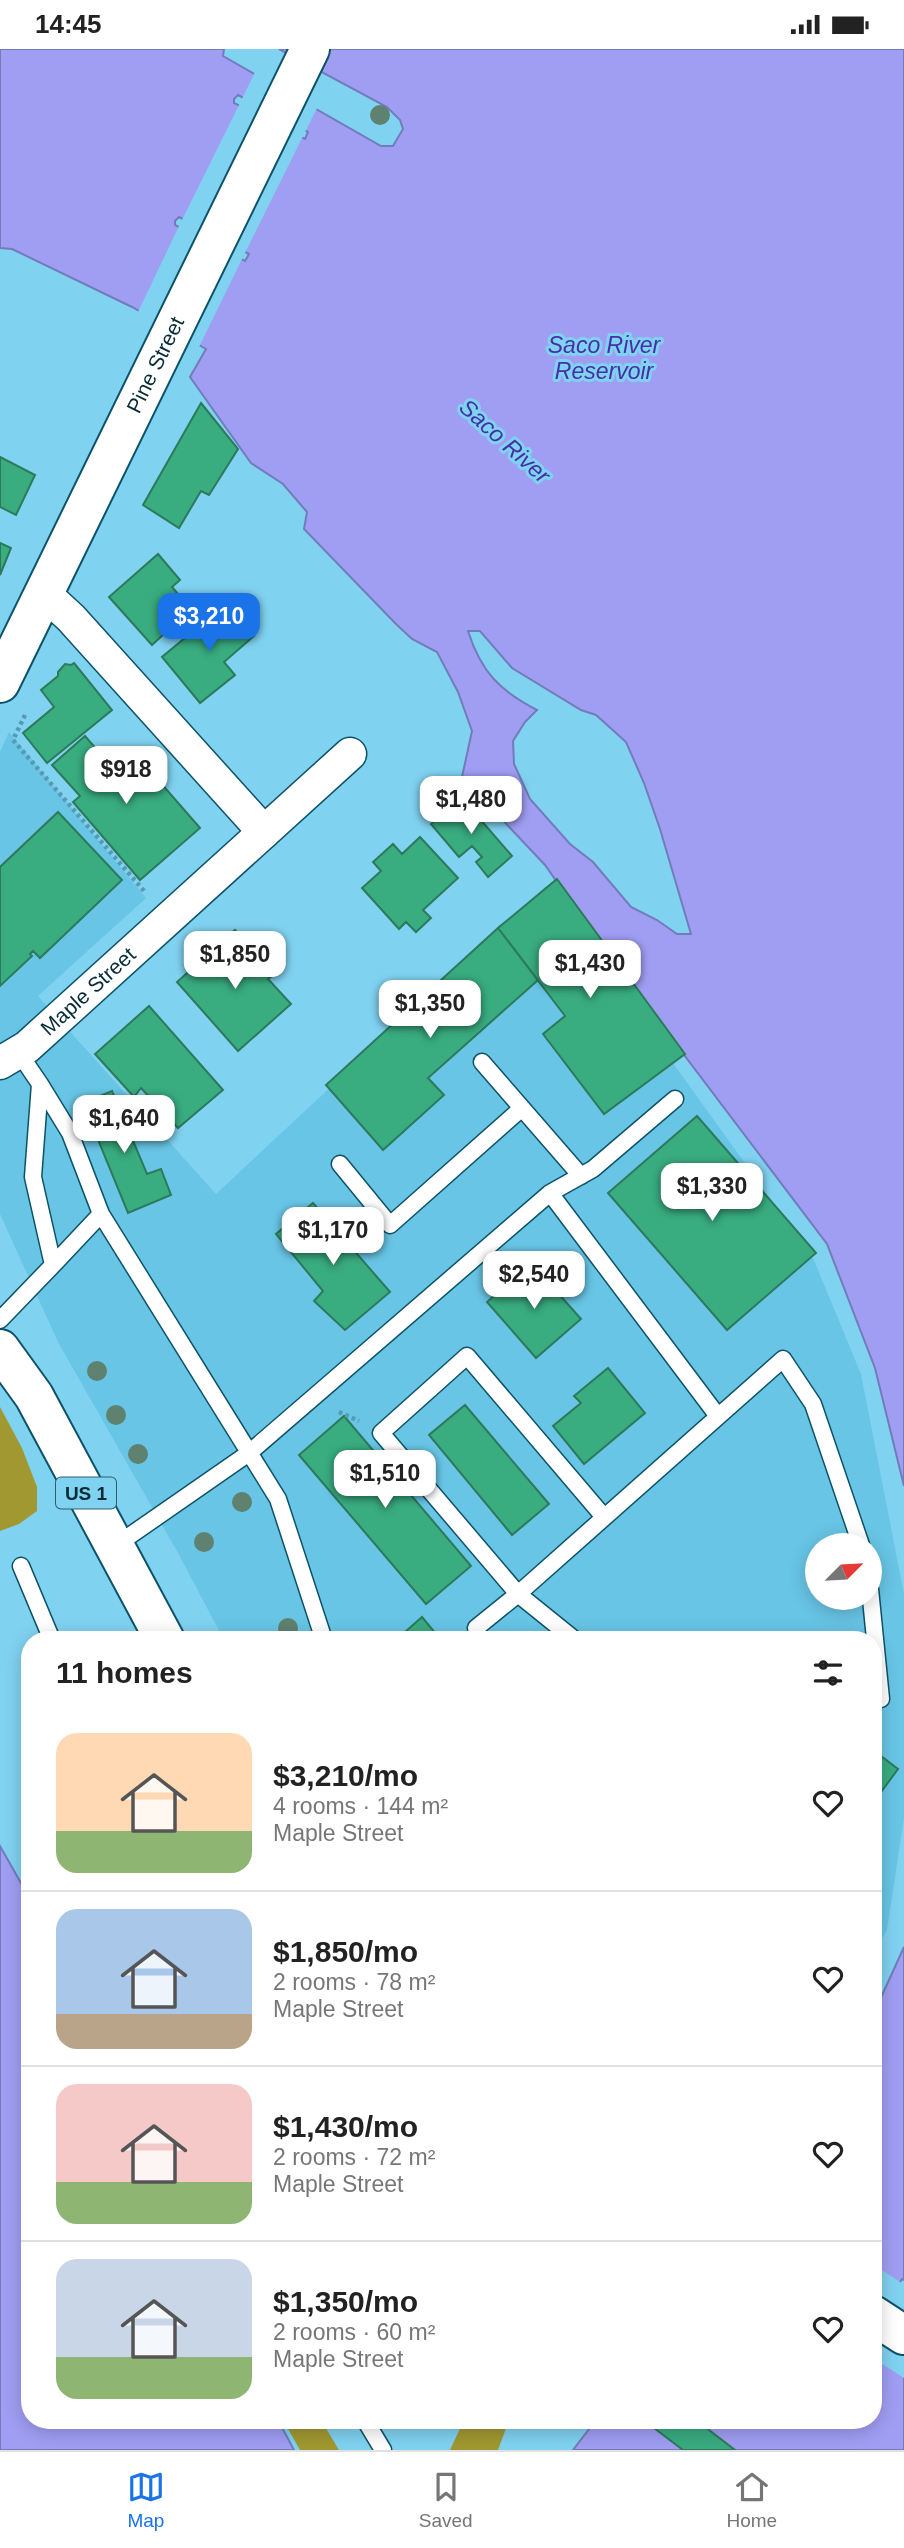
<!DOCTYPE html>
<html lang="en">
<head>
<meta charset="utf-8">
<style>
  :root { --surface:#fff; --page:#f2f2f2; --text:#222; --muted:#767676; --line:#e0e0e0; --accent:#1a73e8 }
  body { margin:0; font-family:Arial,sans-serif; background:var(--page); color:var(--text); height:100vh; display:flex; flex-direction:column; font-size:26px; white-space:nowrap }
  * { box-sizing:border-box; margin:0 }
  p { font-size:23px; color:var(--muted) }
  .icon { flex:none; width:38px; height:38px; fill:none; stroke:currentColor; stroke-width:2; stroke-linecap:round; stroke-linejoin:round }
  .map { position:relative; flex:1; overflow:hidden }
  .sheet { position:absolute; left:21px; top:1582px; width:861px; height:798px; display:flex; flex-direction:column; background:var(--surface); border-radius:28px; box-shadow:0 4px 18px #0003 }
  .sheet>* { flex:none }
  .needle { width:46px; rotate:66deg }
  .buttons { position:absolute; left:805px; top:1484px; display:grid; gap:14px }
  .buttons a { display:grid; place-items:center; width:77px; height:77px; border-radius:50%; background:var(--surface); box-shadow:0 4px 18px #0003; font-size:35px }
  .price { position:absolute; translate:-50% -60px; padding:0 16px; border-radius:14px; background:#fff; color:#222; font-size:23px; line-height:46px; filter:drop-shadow(0 2px 4px #0008) }
  .price::after { content:''; position:absolute; left:50%; top:42px; width:21px; height:16px; margin-left:-10px; background:inherit; clip-path:polygon(0 0,100% 0,50% 100%) }
  .price.current { background:var(--accent); color:#fff }
  ul { padding:0; list-style:none }
  li { display:flex; align-items:center; gap:21px; height:175px; padding:0 35px }
  li+li { border-top:2px solid var(--line) }
  li span { display:grid; place-items:center; flex:none; width:196px; height:140px; border-radius:21px; color:#555 }
  li>.icon { margin-inline-start:auto }
  span .icon { width:84px; height:84px; fill:#fffc; stroke-width:1 }
  li b { font-size:30px }
  h2 { display:flex; justify-content:space-between; align-items:center; height:84px; padding:0 35px; font-size:30px }
  .status { display:flex; justify-content:space-between; align-items:center; height:49px; padding:0 35px; background:var(--surface); direction:ltr }
  .status svg { height:19px; fill:currentColor }
  .tab-bar { display:flex; justify-content:space-around; align-items:center; height:98px; border-top:2px solid var(--line); background:var(--surface); font-size:19px; color:var(--muted) }
  .tab-bar a { display:grid; justify-items:center; gap:4px }
  .tab-bar .current { color:var(--accent) }
  .map>svg:first-child { display:block }
  .built { fill:#68c5e5; fill-rule:evenodd }
  .forest { fill:#a19831 }
  .water { fill:#a09ef3; stroke:#727cbb; stroke-width:2; fill-rule:evenodd }
  .pier { fill:#80d2f1 }
  .building { fill:#39ac80; stroke:#2c7a5b; stroke-width:2 }
  .lines { fill:none; stroke-linecap:round; stroke-linejoin:round }
  .service-casing { stroke:#0d5368; stroke-width:19 }
  .minor-casing { stroke:#0d5368; stroke-width:35 }
  .tertiary-casing { stroke:#0d5368; stroke-width:42 }
  .primary-casing { stroke:#0d5368; stroke-width:42 }
  .path { stroke:#5799b1; stroke-width:4.5; stroke-dasharray:3.5 3.5; stroke-linecap:butt }
  .service { stroke:#fff; stroke-width:16 }
  .minor { stroke:#fff; stroke-width:32 }
  .tertiary { stroke:#fff; stroke-width:38 }
  .primary { stroke:#fff; stroke-width:38 }
  .tree { fill:#5f816f }
  .labels { text-anchor:middle; stroke-width:6; stroke-linejoin:round; paint-order:stroke }
  .shield { fill:#80d2f1; stroke:#2b5e6f; stroke-width:2 }
  .shield-label { font-size:19px; font-weight:bold; fill:#072c37 }
  .street-label { font-size:21px; fill:#072c37; stroke:#80d2f1 }
  .water-label { font-size:23px; font-style:italic; fill:#462fa8; stroke:#80d2f1 }
</style>
</head>
<body>
<div class="status"><b>14:45</b><svg viewBox="0 0 49 12"><path d="M0 12V9h3v3zM5 12V6h3v6zM10 12V3h3v9zM15 12V0h3v12zM26 1h20v11H26zM47 4h2v5h-2z"/></svg></div>
<div class="map">
<svg width="904" height="2401" viewBox="0 0 904 2401">
  <rect width="100%" height="100%" fill="#80d2f1"/>
  <path class="built" d="M9 683 146 849 38 947 216 1145 546 837 813 1209 861 1325 904 1545V1769L887 1881 873 1905V1591H224L178 1504 58 1293 0 1165V703ZM817 1496H870V1549H817Z"/>
  <path class="forest" d="M0 1358 22 1399 37 1438V1462L19 1475 0 1482Z
    M283 2371H321L339 2401H300Z
    M464 2371H509L498 2401H450Z"/>
  <path class="water" d="M0 0H224L223 7 381 97H393L403 80 400 71 387 58 279 0H904V1437L875 1319 827 1195 598 892 545 816 462 728 472 682 458 643 437 603 412 590 396 575 304 480 307 463 283 435 251 414 190 328 206 300 132 258 12 200 0 199ZM238 46 308 83 305 90 234 54V50ZM179 168 249 205 245 212 175 176V172ZM468 582H480L512 619 581 661 596 666 626 693 644 734 660 780 691 885H677L657 871 631 858 593 813 570 795 530 750 514 715 513 692 525 673 537 661C500 642 481 623 468 582Z
    M0 1797 30 1850 26 1973 30 1979V2371H278L294 2401H0Z
    M904 1898V2231L902 2230 873 2273V1966Z
    M904 2239V2401H573L596 2371H873V2284Z"/>
  <path class="pier" d="M256 21 318 57 244 206 181 173 240 54 303 85 241 52Z
    M180 175 243 208 198 300 137 265Z
    M873 2215 903 2235 902 2236H904V2329L873 2309Z"/>
  <path class="building" d="M201 354 238 400 209 446 201 442 179 479 143 456Z
    M0 408 35 426 16 466 0 458Z
    M0 494 11 499 0 526Z
    M158 505 180 531 172 538 191 560 152 596 109 548Z
    M226 555 254 587 224 613 235 626 200 654 162 608Z
    M74 614 112 661 47 714 23 684 54 658 41 641 58 627V623L65 615 71 616Z
    M85 687 112 718 132 701 200 779 140 831 73 753 80 747 52 716Z
    M461 748 512 807 488 828 476 813 482 808 472 797 459 808 431 775Z
    M58 763 122 831 40 909 33 902 30 905 32 907 0 937V818Z
    M420 788 458 829 423 861 431 869 416 883 406 873 399 880 362 839 381 822 373 813 393 795 402 805Z
    M557 830 685 1005 604 1065 543 985 565 967 498 879Z
    M498 879 538 931 428 1029 444 1046 383 1101 326 1036Z
    M235 881 275 925 268 930 291 955 238 1002 177 933Z
    M149 957 223 1041 178 1079 141 1039 134 1048 95 1005Z
    M112 1042 147 1125 161 1120 171 1146 128 1164 83 1054Z
    M697 1067 816 1204 727 1281 608 1144Z
    M313 1154 390 1243 345 1281 314 1252 323 1242 276 1185Z
    M534 1217 581 1270 536 1309 487 1253 524 1220 527 1223Z
    M608 1319 645 1364 584 1415 553 1377 581 1354 574 1347Z
    M465 1356 549 1455 512 1486 429 1386Z
    M344 1367 471 1517 426 1555 299 1406Z
    M422 1568 441 1591H396Z
    M873 1701 898 1720 873 1754Z
    M659 2371H696L735 2401H683L654 2379Z"/>
  <g class="lines">
    <defs>
      <path id="service" d="M482 1013 581 1127
        M40 1035 70 1084 101 1165 53 1216
        M340 1115 390 1176 522 1059
        M550 1144 717 1366
        M101 1165 278 1450 324 1591
        M0 1271 53 1216 33 1128 40 1035 19 1004
        M115 1497 249 1404 550 1144 593 1120 675 1050
        M21 1517 52 1591
        M870 1540 881 1650
        M476 1579 518 1545 783 1310 813 1355 861 1496
        M575 1591 518 1545 381 1384 467 1307 604 1468
        M365 2371 383 2401"/>
      <g id="minor">
        <path d="M45 545 71 569 264 783"/>
        <path id="s1" d="M0 1014 27 998 350 705"/>
      </g>
      <g id="tertiary">
        <path id="s2" d="M0 634 310 0"/>
      </g>
      <path id="primary" d="M0 1300 34 1347 165 1591
        M873 2266 904 2286"/>
    </defs>
    <use href="#service" class="service-casing"/>
    <use href="#minor" class="minor-casing"/>
    <use href="#tertiary" class="tertiary-casing"/>
    <use href="#primary" class="primary-casing"/>
    <path class="path" d="M25 666 13 691 145 843
      M339 1363 359 1372"/>
    <use href="#service" class="service"/>
    <use href="#minor" class="minor"/>
    <use href="#tertiary" class="tertiary"/>
    <use href="#primary" class="primary"/>
  </g>
  <g class="tree">
    <circle cx="380" cy="66" r="10"/>
    <circle cx="97" cy="1322" r="10"/>
    <circle cx="116" cy="1366" r="10"/>
    <circle cx="138" cy="1405" r="10"/>
    <circle cx="242" cy="1453" r="10"/>
    <circle cx="204" cy="1493" r="10"/>
    <circle cx="288" cy="1579" r="10"/>
  </g>
  <g class="labels">
    <rect class="shield" x="56" y="1428.5" width="60" height="31" rx="5"/>
    <g class="shield-label">
      <text x="86" y="1451">US 1</text>
    </g>
    <g class="street-label">
      <text dy="7" stroke="none"><textPath href="#s2" startOffset="354">Pine Street</textPath></text>
      <text dy="7" stroke="none"><textPath href="#s1" startOffset="114">Maple Street</textPath></text>
    </g>
    <g class="water-label">
      <text x="604" y="304">Saco River<tspan x="604" dy="26">Reservoir</tspan></text>
      <text transform="translate(505 392) rotate(42)" y="8">Saco River</text>
    </g>
  </g>
</svg>
<div class="buttons">
<a><svg class="needle" viewBox="-14 -14 28 28"><path d="M0-13l5 13h-10z" fill="#e53935"/><path d="M0 13l5-13h-10z" fill="#767676"/></svg></a>
</div>
<b class="price current" style="left:209px;top:604px">$3,210</b>
<b class="price" style="left:126px;top:757px">$918</b>
<b class="price" style="left:471px;top:787px">$1,480</b>
<b class="price" style="left:235px;top:942px">$1,850</b>
<b class="price" style="left:590px;top:951px">$1,430</b>
<b class="price" style="left:430px;top:991px">$1,350</b>
<b class="price" style="left:124px;top:1106px">$1,640</b>
<b class="price" style="left:712px;top:1174px">$1,330</b>
<b class="price" style="left:333px;top:1218px">$1,170</b>
<b class="price" style="left:534px;top:1262px">$2,540</b>
<b class="price" style="left:385px;top:1461px">$1,510</b>
<section class="sheet">
<h2>11 homes<svg class="icon" aria-label="filters" viewBox="0 0 24 24"><path d="M4 7h16M4 17h16"/><circle cx="9" cy="7" r="2"/><circle cx="15" cy="17" r="2"/></svg></h2>
<ul>
<li><span style="background:linear-gradient(#ffd9b3 70%,#8fb573 0)"><svg class="icon" aria-label="home" viewBox="0 0 24 24"><path d="M3 11l9-7 9 7M6 9v11h12V9"/></svg></span><div><b>$3,210/mo</b><p>4 rooms · 144 m²</p><p>Maple Street</p></div><svg class="icon" aria-label="heart" viewBox="0 0 24 24"><path d="M12 20l-8-8c-3-5 5-10 8-4 3-6 11-1 8 4z"/></svg></li>
<li><span style="background:linear-gradient(#a9c7e8 75%,#b9a48a 0)"><svg class="icon" aria-label="home" viewBox="0 0 24 24"><path d="M3 11l9-7 9 7M6 9v11h12V9"/></svg></span><div><b>$1,850/mo</b><p>2 rooms · 78 m²</p><p>Maple Street</p></div><svg class="icon" aria-label="heart" viewBox="0 0 24 24"><path d="M12 20l-8-8c-3-5 5-10 8-4 3-6 11-1 8 4z"/></svg></li>
<li><span style="background:linear-gradient(#f6c9c9 70%,#8fb573 0)"><svg class="icon" aria-label="home" viewBox="0 0 24 24"><path d="M3 11l9-7 9 7M6 9v11h12V9"/></svg></span><div><b>$1,430/mo</b><p>2 rooms · 72 m²</p><p>Maple Street</p></div><svg class="icon" aria-label="heart" viewBox="0 0 24 24"><path d="M12 20l-8-8c-3-5 5-10 8-4 3-6 11-1 8 4z"/></svg></li>
<li><span style="background:linear-gradient(#c9d6e8 70%,#8fb573 0)"><svg class="icon" aria-label="home" viewBox="0 0 24 24"><path d="M3 11l9-7 9 7M6 9v11h12V9"/></svg></span><div><b>$1,350/mo</b><p>2 rooms · 60 m²</p><p>Maple Street</p></div><svg class="icon" aria-label="heart" viewBox="0 0 24 24"><path d="M12 20l-8-8c-3-5 5-10 8-4 3-6 11-1 8 4z"/></svg></li>
</ul>
</section>
</div>
<nav class="tab-bar">
<a class="current"><svg class="icon" aria-label="map" viewBox="0 0 24 24"><path d="M3 6l6-2 6 2 6-2v14l-6 2-6-2-6 2zM9 4v14M15 6v14"/></svg>Map</a>
<a><svg class="icon" aria-label="saved" viewBox="0 0 24 24"><path d="M7 4h10v16l-5-4-5 4z"/></svg>Saved</a>
<a><svg class="icon" aria-label="home" viewBox="0 0 24 24"><path d="M3 11l9-7 9 7M6 9v11h12V9"/></svg>Home</a>
</nav>
</body>
</html>
